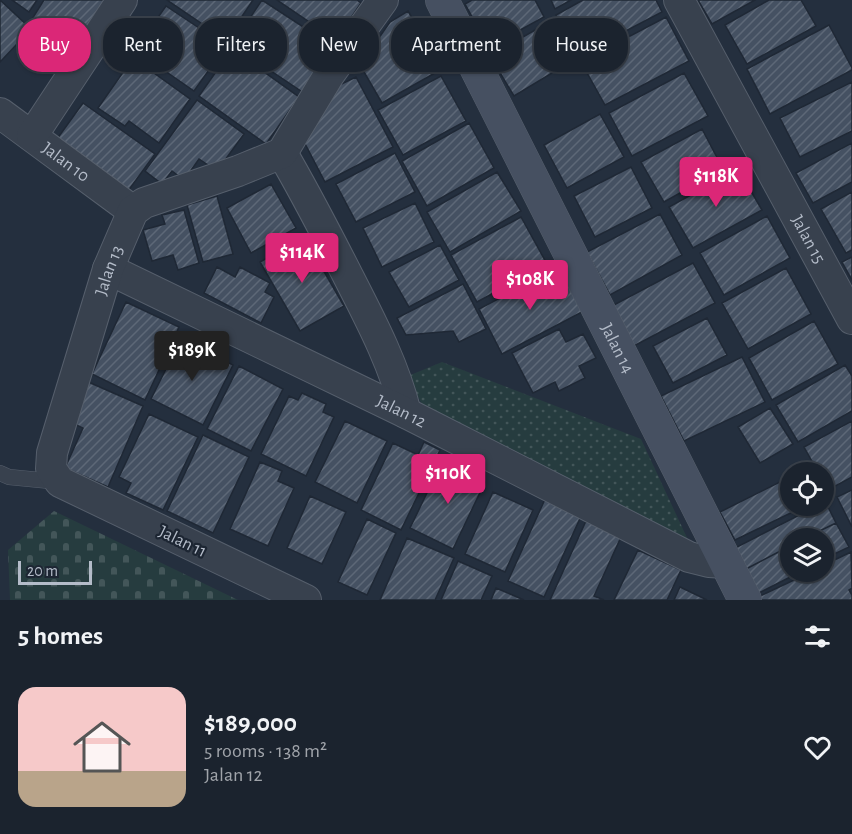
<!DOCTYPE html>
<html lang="en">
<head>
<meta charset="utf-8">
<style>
  :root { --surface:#1b232e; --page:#242b36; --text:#f1f3f6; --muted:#a0a4aa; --line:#39404a; --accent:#db2777 }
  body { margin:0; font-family:"Alegreya Sans",sans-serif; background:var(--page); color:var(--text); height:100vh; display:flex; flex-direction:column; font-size:22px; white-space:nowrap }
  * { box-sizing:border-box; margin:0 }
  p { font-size:20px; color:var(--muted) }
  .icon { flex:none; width:33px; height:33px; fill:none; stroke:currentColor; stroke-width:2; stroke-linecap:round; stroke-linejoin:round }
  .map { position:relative; height:600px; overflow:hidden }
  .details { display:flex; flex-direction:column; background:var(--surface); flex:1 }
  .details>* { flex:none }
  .banner { position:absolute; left:18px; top:18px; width:816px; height:54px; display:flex; gap:12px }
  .tools { position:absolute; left:780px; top:462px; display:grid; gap:12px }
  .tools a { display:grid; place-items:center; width:54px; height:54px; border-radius:50%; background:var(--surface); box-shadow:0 2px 4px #0004,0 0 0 2px var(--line); font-size:30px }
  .scale { position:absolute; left:18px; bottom:15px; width:74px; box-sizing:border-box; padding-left:6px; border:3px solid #b4bcc9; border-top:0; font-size:16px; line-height:21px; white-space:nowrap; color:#b4bcc9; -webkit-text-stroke:4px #1d2633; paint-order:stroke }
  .price { position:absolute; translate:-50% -51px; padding:0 14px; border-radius:6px; background:var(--accent); color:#fff; font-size:20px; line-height:39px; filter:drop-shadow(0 2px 3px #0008) }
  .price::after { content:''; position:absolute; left:50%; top:36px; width:18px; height:14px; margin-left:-9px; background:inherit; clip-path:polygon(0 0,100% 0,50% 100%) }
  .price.selected { background:#222; color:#fff }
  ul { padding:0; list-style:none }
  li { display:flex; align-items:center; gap:18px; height:150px; padding:0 18px }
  li span { display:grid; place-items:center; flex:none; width:168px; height:120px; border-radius:18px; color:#555 }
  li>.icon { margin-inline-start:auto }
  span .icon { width:72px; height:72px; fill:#fffc; stroke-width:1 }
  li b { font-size:26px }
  h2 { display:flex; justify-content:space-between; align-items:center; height:72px; padding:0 18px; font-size:26px }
  .chip { padding:0 21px; border-radius:24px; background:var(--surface); box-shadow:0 2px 4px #0004,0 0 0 2px var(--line); font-size:21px; line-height:54px }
  .chip.selected { background:var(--accent); color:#fff }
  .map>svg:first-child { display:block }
  .cemetery { fill:url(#cemetery-stones) }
  .park { fill:url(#park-dots) }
  .building { fill:url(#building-hatch); stroke:#1f2835; stroke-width:1.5 }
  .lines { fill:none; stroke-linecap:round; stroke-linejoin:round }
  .lane-casing { stroke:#565f6c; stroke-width:16 }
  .street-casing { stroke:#565f6c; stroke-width:32 }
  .secondary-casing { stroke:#565f6c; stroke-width:34 }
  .lane { stroke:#38414e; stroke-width:15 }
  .street { stroke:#38414e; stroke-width:30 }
  .secondary { stroke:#465061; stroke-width:33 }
  .labels { text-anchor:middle; stroke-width:4.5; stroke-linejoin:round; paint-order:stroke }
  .street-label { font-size:18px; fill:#b4bcc9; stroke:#1d2633 }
</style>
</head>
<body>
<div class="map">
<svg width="852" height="600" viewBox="0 0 852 600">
  <defs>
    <pattern id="cemetery-stones" width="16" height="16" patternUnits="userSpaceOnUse" patternTransform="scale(1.5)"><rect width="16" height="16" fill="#263c3f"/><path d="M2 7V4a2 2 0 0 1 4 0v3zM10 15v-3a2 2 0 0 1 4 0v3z" fill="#435659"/></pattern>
    <pattern id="park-dots" width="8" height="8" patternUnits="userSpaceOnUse" patternTransform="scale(1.5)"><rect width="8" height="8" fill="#263c3f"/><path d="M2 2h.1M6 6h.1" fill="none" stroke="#435659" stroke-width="1.8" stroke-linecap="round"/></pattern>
    <pattern id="building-hatch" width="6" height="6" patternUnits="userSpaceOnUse" patternTransform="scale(1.5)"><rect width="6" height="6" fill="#455162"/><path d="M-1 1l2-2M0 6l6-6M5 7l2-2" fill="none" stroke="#5d6877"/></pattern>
  </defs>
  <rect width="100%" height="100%" fill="#242f3e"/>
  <path class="cemetery" d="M54 511 238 600H10L8 550Z"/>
  <path class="park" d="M442 362 641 439 689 542 430 421 408 376Z"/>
  <path class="building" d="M0 0 31 29 0 62Z
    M12 0H37L29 12Z
    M44 0H107L77 47 32 19Z
    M167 0H253L226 40Z
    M262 0 334 47 304 93 232 45Z
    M277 0H357L361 3 336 40Z
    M472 0H535L544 17 489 47 465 4Z
    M551 0H571L555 9Z
    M583 0H656L662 12 578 56 556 15Z
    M698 0H755L712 24Z
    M769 0H801L816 26 747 64 725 25Z
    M166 6 226 46 194 91 135 50Z
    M408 11 442 69 382 103 360 65 390 22Z
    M666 17 689 61 605 105 581 62Z
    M549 22 572 61 514 96 490 56Z
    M829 25 852 68V70L770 114 747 69Z
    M232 49 299 97 266 144 199 96Z
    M133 58 190 99 159 143 129 121 125 126 98 108Z
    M684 73 708 116 632 156 609 113Z
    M441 76 466 121 403 155 378 110Z
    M356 77 393 147 325 182 301 136 333 88Z
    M852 82V131L800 157 780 118Z
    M197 100 244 134 217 171 199 159 184 180 172 171 162 184 145 171Z
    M83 103 155 154 128 191 57 139Z
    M600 114 624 157 567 188 544 145Z
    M469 123 494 168 427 206 402 161Z
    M702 129 723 169 664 202 641 162Z
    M852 143V182L813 203 796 173Z
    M395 153 415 192 356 222 336 184Z
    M631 167 652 208 595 237 574 196Z
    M738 169 762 210 693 248 669 207Z
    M497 172 521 211 450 252 427 212Z
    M271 184 296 228 251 253 227 208Z
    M852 192V250L846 253 821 209Z
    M217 196 233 254 203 262 187 205Z
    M415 203 434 242 382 267 363 228Z
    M184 210 199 263 178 270 173 255 152 261 143 230 165 224 162 215Z
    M660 214 682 255 610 295 587 252Z
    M767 216 790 258 724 295 700 253Z
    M521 217 547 264 477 302 451 255Z
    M304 237 344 306 300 331 260 262Z
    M440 245 459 280 409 307 389 272Z
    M852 257V280L842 262Z
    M693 263 715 303 632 347 610 307Z
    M217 267 235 277 240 267 270 283 265 292 274 297 261 323 204 293Z
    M559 267 582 312 502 354 479 309Z
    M786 268 811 314 748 349 722 303Z
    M463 284 486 329 459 342 453 331 406 335 397 318Z
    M126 302 179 327 145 400 92 374Z
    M707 318 727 355 673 383 653 346Z
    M814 321 838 364 772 400 749 358Z
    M559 329 566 342 583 334 596 358 579 366 585 378 559 391 555 382 533 393 512 353Z
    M181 339 233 365 203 425 151 399Z
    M742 357 765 402 684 441 661 396Z
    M845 365 852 376V411L798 442 776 405Z
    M239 366 283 389 251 451 207 429Z
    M86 381 143 406 108 487 65 468 83 428 68 421Z
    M302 393 326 404 323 412 334 417 306 476 261 454 289 396 298 400Z
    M770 408 793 444 760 463 738 427Z
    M149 414 198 437 163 510 126 493 131 483 119 477Z
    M345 421 387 441 357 503 315 482Z
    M852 421V477L828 490 824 482V472H818L804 447Z
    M203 435 249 457 213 533 167 511Z
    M424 442 440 450 401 530 361 510 393 443 418 455Z
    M260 462 282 471 278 481 294 488 268 546 230 529Z
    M442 462 485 482 453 549 410 528Z
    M790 477V506H805L735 540 720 512Z
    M852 490V527L837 497Z
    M493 492 533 510 505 572 465 554Z
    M310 496 346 512 322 564 287 548Z
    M546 497 582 514 544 597 508 581Z
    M825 501 836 523 805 538H790V546L746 569 735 548 817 506H824V502Z
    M367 519 396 533 367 595 338 582Z
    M586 521 621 537 594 596 604 600H550Z
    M836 523 849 547 824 559V538H805Z
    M407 538 454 558 435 600H380Z
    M790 546V572H800L759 593 746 569Z
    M638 550 681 570 667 600H614Z
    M851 552 852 588 849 590 852 595V600H760L758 597 811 572H824V565Z
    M458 561 492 576 481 600H441Z
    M680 587 707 600H674Z
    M496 588 524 600H491Z"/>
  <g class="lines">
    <defs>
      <path id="lane" d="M0 473 9 477 60 482"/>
      <g id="street">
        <path id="s1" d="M679 0 852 319"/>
        <path id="s2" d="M0 113 133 211"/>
        <path d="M32 136 122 0"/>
        <path d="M282 153C305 192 326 233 347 274 370 319 394 364 406 413"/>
        <path id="s3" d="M108 269 406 413 689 557 709 562 726 563"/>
        <path id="s4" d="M306 600 60 482 51 469 52 453 108 269 133 211 144 203 238 171 282 153 329 75 383 0"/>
      </g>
      <g id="secondary">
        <path id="s5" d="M442 0 745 600"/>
      </g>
    </defs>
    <use href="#lane" class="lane-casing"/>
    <use href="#street" class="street-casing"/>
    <use href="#secondary" class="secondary-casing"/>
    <use href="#lane" class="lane"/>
    <use href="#street" class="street"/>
    <use href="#secondary" class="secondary"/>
  </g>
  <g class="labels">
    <g class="street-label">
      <text dy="6" stroke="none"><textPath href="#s2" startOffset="82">Jalan 10</textPath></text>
      <text dy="6" stroke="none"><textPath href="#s1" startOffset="272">Jalan 15</textPath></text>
      <text dy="6" stroke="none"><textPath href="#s4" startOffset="496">Jalan 13</textPath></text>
      <text dy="6" stroke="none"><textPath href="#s5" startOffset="390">Jalan 14</textPath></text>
      <text dy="6" stroke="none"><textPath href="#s3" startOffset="326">Jalan 12</textPath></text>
      <text transform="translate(183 541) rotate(26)" y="6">Jalan 11</text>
    </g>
  </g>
</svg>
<div class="tools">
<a><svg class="icon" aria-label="locate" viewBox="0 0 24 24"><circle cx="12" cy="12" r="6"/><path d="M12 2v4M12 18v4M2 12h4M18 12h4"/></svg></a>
<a><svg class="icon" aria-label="layers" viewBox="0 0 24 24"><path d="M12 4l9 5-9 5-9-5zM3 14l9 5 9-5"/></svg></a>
</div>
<div class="scale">20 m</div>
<b class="price" style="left:716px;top:208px">$118K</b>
<b class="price" style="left:302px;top:284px">$114K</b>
<b class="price" style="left:530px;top:311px">$108K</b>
<b class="price selected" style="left:192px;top:382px">$189K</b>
<b class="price" style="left:448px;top:505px">$110K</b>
<div class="banner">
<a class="chip selected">Buy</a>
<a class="chip">Rent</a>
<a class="chip">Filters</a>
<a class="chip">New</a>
<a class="chip">Apartment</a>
<a class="chip">House</a>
</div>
</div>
<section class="details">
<h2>5 homes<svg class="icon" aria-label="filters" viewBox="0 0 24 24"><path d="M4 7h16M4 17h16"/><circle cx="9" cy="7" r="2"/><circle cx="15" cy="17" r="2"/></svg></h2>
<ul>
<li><span style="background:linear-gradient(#f6c9c9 70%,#b9a48a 0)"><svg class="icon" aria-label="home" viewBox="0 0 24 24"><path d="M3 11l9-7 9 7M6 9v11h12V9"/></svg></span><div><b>$189,000</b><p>5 rooms · 138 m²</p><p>Jalan 12</p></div><svg class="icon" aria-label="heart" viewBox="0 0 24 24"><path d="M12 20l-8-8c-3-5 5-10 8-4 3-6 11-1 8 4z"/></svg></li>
</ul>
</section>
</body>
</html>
